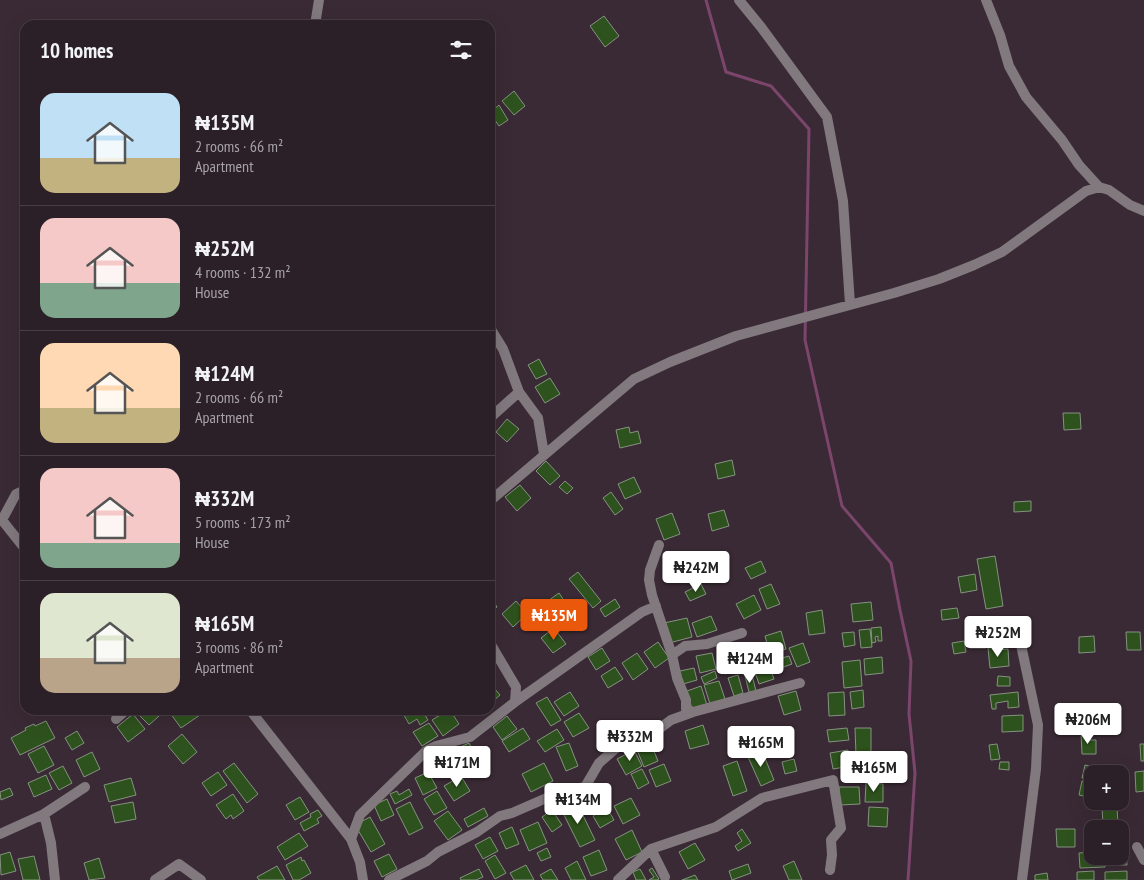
<!DOCTYPE html>
<html lang="en">
<head>
<meta charset="utf-8">
<style>
  :root { --surface:#2c2028; --page:#342830; --text:#f1f3f6; --muted:#a6a3a8; --line:#483e45; --accent:#ea580c }
  body { margin:0; font-family:"PT Sans Narrow",sans-serif; background:var(--page); color:var(--text); height:100vh; display:flex; flex-direction:column; font-size:19px; white-space:nowrap }
  * { box-sizing:border-box; margin:0 }
  p { font-size:16px; color:var(--muted) }
  .icon { flex:none; width:28px; height:28px; fill:none; stroke:currentColor; stroke-width:2; stroke-linecap:round; stroke-linejoin:round }
  .map { position:relative; flex:1; overflow:hidden }
  .details { position:absolute; left:20px; top:20px; width:475px; height:695px; display:flex; flex-direction:column; background:var(--surface); border-radius:15px; box-shadow:0 5px 20px #0002,0 0 0 1px var(--line) }
  .details>* { flex:none }
  .tools { position:absolute; left:1084px; top:765px; display:grid; gap:10px }
  .tools a { display:grid; place-items:center; width:45px; height:45px; border-radius:10px; background:var(--surface); box-shadow:0 5px 20px #0002,0 0 0 1px var(--line); font-size:25px }
  .price { position:absolute; translate:-50% -42px; padding:0 11px; border-radius:5px; background:#fff; color:#222; font-size:16px; line-height:32px; filter:drop-shadow(0 1px 2px #0008) }
  .price::after { content:''; position:absolute; left:50%; top:30px; width:15px; height:11px; margin-left:-8px; background:inherit; clip-path:polygon(0 0,100% 0,50% 100%) }
  .price.on { background:var(--accent); color:#fff }
  ul { padding:0; list-style:none }
  li { display:flex; align-items:center; gap:15px; height:125px; padding:0 20px }
  li+li { border-top:1px solid var(--line) }
  li span { display:grid; place-items:center; flex:none; width:140px; height:100px; border-radius:15px; color:#555 }
  li>.icon { margin-inline-start:auto }
  span .icon { width:60px; height:60px; fill:#fffc; stroke-width:1 }
  li b { font-size:21px }
  h2 { display:flex; justify-content:space-between; align-items:center; height:60px; padding:0 20px; font-size:21px }
  .map>svg:first-child { display:block }
  .lines { fill:none; stroke-linecap:round; stroke-linejoin:round }
  .stream { stroke:#7b456c; stroke-width:3 }
  .building { fill:#2e521d; stroke:#859281 }
  .minor { stroke:#81797e; stroke-width:10 }
</style>
</head>
<body>
<div class="map">
<svg width="1144" height="880" viewBox="0 0 1144 880">
  <rect width="100%" height="100%" fill="#3a2a35"/>
  <g class="lines">
    <path class="stream" d="M706 0 726 72 771 86 809 129 805 340 842 506 891 563 900 610 911 661 909 714 915 773 908 880"/>
  </g>
  <path class="building" d="M604 16 619 36 605 47 590 26Z
    M514 91 525 106 514 115 502 101Z
    M499 105 508 120 499 126 490 113Z
    M539 359 547 374 536 379 528 365Z
    M550 378 560 394 545 403 535 387Z
    M1063 413H1080L1081 429 1064 430Z
    M507 419 519 429 507 442 496 432Z
    M629 427 630 433 638 431 641 443 620 448 616 430Z
    M732 460 735 475 718 479 715 464Z
    M546 461 560 476 550 485 536 471Z
    M634 477 641 492 625 499 618 484Z
    M565 481 573 488 567 494 559 487Z
    M520 485 531 498 517 511 505 497Z
    M611 492 623 509 615 515 603 498Z
    M1031 501V511L1014 512V502Z
    M724 510 729 526 712 531 708 514Z
    M672 513 680 534 664 540 656 519Z
    M995 556 1003 606 986 609 977 559Z
    M761 561 766 572 751 579 745 568Z
    M578 572 601 601 593 608 569 579Z
    M975 574 977 590 961 593 958 577Z
    M701 584 706 594 690 601 685 592Z
    M771 584 780 604 767 609 759 589Z
    M559 593 573 614 559 624 545 603Z
    M490 595 497 607 491 611 490 609Z
    M754 595 761 610 744 619 736 604Z
    M615 599 620 607 605 617 600 609Z
    M516 601 527 614 513 627 502 614Z
    M871 602 873 620 853 622 851 604Z
    M542 605 550 614 538 624 530 615Z
    M957 608 959 618 942 620 941 610Z
    M822 610 825 633 809 635 806 613Z
    M711 616 717 630 697 637 692 623Z
    M687 618 692 637 669 643 664 623Z
    M881 627 882 641H878V636L875 637 876 642 872 643 871 628Z
    M554 628 566 644 553 653 541 638Z
    M870 629 872 647 861 648 859 630Z
    M781 631 786 649 770 654 765 636Z
    M854 632 855 645 844 647 842 633Z
    M1126 632H1140L1141 650H1127Z
    M969 634H985L986 648H970Z
    M1094 636 1095 652 1079 653V637Z
    M964 641 966 652 954 654 952 643Z
    M658 642 669 658 655 668 644 652Z
    M803 643 810 662 797 667 789 648Z
    M995 647V650L1008 649 1009 666 990 668 988 648Z
    M602 648 610 661 596 670 588 657Z
    M735 650 740 670 725 674 719 654Z
    M637 653 648 669 633 680 622 663Z
    M712 653 716 669 700 673 696 656Z
    M789 656 792 664 775 670 772 661Z
    M882 657 883 673 865 675 864 659Z
    M860 660 862 686 844 688 842 662Z
    M768 661 774 679 759 684 753 666Z
    M615 667 623 679 608 688 601 676Z
    M694 668 697 680 683 684 680 671Z
    M715 671 717 678 704 684 701 677Z
    M738 675 743 693 734 696 728 678Z
    M752 675 756 691 749 692 745 676Z
    M998 676 1010 677V686H997Z
    M719 681 725 699 710 704 704 685Z
    M490 683 500 695 491 703 490 702Z
    M701 686 707 705 692 709 687 691Z
    M863 690 864 707 852 709 850 692Z
    M796 691 801 710 784 715 778 696Z
    M570 692 579 706 564 716 554 702Z
    M844 692 845 715 829 716 828 693Z
    M1018 692 1019 707 1008 708V701L996 703V709H992L990 695Z
    M547 697 561 720 551 726 536 703Z
    M134 710H154L159 716 149 725Z
    M168 710H197L200 715 181 728Z
    M401 710H422L428 720 420 725 417 719 409 724Z
    M448 710H450L459 724 443 736 432 720Z
    M579 713 589 728 573 737 564 722Z
    M133 714 145 729 128 742 117 727Z
    M1023 715V731L1002 732V716Z
    M507 716 517 729 502 740 493 727Z
    M46 721 55 738 20 755 11 738 26 730 25 728 34 724 35 726Z
    M429 723 438 736 422 746 413 732Z
    M703 725 709 744 690 749 685 731Z
    M523 728 530 739 509 752 502 741Z
    M847 728 849 740 829 742 827 730Z
    M855 728H871V755H856Z
    M557 729 564 740 545 752 537 741Z
    M77 731 84 743 72 750 65 738Z
    M1081 733H1089V740H1096V754H1082Z
    M182 734 197 752 183 764 168 746Z
    M469 743 479 763 463 771 452 751Z
    M569 743 578 766 566 771 556 747Z
    M651 744 658 761 644 767 637 750Z
    M997 744 1000 759 991 760 989 745Z
    M1140 744H1144V761H1141Z
    M44 746 54 765 38 773 28 754Z
    M634 750 642 766 626 775 617 759Z
    M848 750 851 766 833 769 830 753Z
    M762 751 774 780 761 786 748 757Z
    M92 752 100 769 84 777 76 760Z
    M794 759 797 771 785 774 782 762Z
    M737 761 747 791 733 796 723 766Z
    M1000 762H1009V770L999 769Z
    M234 763 258 794 247 803 223 771Z
    M544 763 553 781 531 792 522 774Z
    M664 764 671 781 656 787 649 770Z
    M1085 765 1103 769 1102 774H1092V780L1082 778Z
    M63 766 72 783 59 790 49 773Z
    M642 769 649 783 638 789 631 774Z
    M1144 771V791L1136 792 1135 772Z
    M218 772 227 785 211 796 202 783Z
    M428 772 437 788 423 795 415 778Z
    M46 775 52 789 34 797 28 783Z
    M461 776 470 791 454 801 444 786Z
    M131 778 136 795 109 802 104 785Z
    M1082 781 1092 783V798L1079 795Z
    M866 783 883 784V802H865Z
    M839 787H859L860 804 840 805Z
    M10 788 13 795 1 800 0 792Z
    M409 789 412 795 395 804 390 794 397 791 399 795Z
    M437 791 447 808 434 815 424 799Z
    M233 794 244 811 233 819 231 815 226 819 216 805Z
    M300 797 309 812 295 820 286 805Z
    M631 798 640 815 623 824 614 806Z
    M387 799 394 815 381 821 374 805Z
    M133 802 136 819 115 823 111 806Z
    M410 802 423 828 409 835 396 809Z
    M577 803 595 840 580 847 562 811Z
    M1117 806 1118 825H1103L1102 807Z
    M869 807 888 808 887 827 868 826Z
    M484 808 488 816 468 827 464 819Z
    M607 808 614 820 600 828 593 816Z
    M318 810 322 816 317 819 319 823 304 831 300 823 311 817 310 814Z
    M552 810 562 825 552 832 542 817Z
    M448 811 462 830 448 840 434 821Z
    M370 817 385 844 371 852 355 825Z
    M538 822 547 843 529 851 520 830Z
    M512 827 519 844 506 849 499 833Z
    M742 829 751 843 738 851 735 846 742 841 737 833Z
    M1056 829H1075V847H1057Z
    M632 830 642 852 626 860 615 839Z
    M299 833 308 846 285 860 277 847Z
    M490 837 498 851 483 859 475 845Z
    M695 843 705 860 688 869 679 852Z
    M547 848 551 857 541 861 537 853Z
    M599 850 607 870 591 876 583 857Z
    M1120 851H1126L1127 865H1111V856H1120Z
    M10 852 16 871 1 875 0 855Z
    M1092 852V856H1104L1105 867 1080 868 1079 853Z
    M389 854 397 869 382 877 374 861Z
    M495 855 506 873 495 879 485 861Z
    M34 856 40 880H23L18 859Z
    M301 857 302 861 304 860 311 873 299 880H293L286 865Z
    M99 858 105 878 89 880 84 863Z
    M577 861 586 880H571L565 868Z
    M794 861 802 880H789L783 866Z
    M748 864 751 873 732 880 729 871Z
    M526 865 534 880H514L510 873Z
    M277 866 285 880H259L257 877Z
    M652 868 659 879 657 880H649L654 877 649 870Z
    M479 869 483 877 476 880H461L460 878Z
    M551 869 558 880H543L540 875Z
    M640 869 646 880H636L633 872Z
    M1094 871V880H1077V872Z
    M1127 871V880H1105V872Z
    M1047 873 1048 880H1035V875Z
    M695 875 698 880H682Z"/>
  <g class="lines">
    <path class="minor" d="M739 0 761 27 827 117 843 201 850 304
      M986 0 1000 35 1009 66 1026 97 1062 140 1079 165 1099 187 1109 190 1130 205 1144 211
      M315 25 319 0
      M490 328 503 349 519 392 538 418 544 454
      M490 418 519 392
      M25 490 16 494 2 520 25 549
      M490 501 634 379 670 362 736 336 894 293 939 279 974 265 1002 252 1086 191 1099 187
      M1017 626 1038 725 1036 769 1022 880
      M672 655 685 646 707 644 742 633
      M515 702 642 612 656 606
      M250 710 351 839 360 862 363 880
      M693 712 800 683
      M116 719 126 710
      M44 814 85 787
      M0 834 44 814 51 843 55 880
      M351 839 360 815 426 751 436 746 470 737 515 702 516 687 490 643
      M1137 847 1144 860
      M651 849 665 877
      M155 880 179 864 201 880
      M389 880 427 861 438 852 477 832 500 816 512 813 558 793 585 787 599 763 622 743 637 735 659 729 671 720 693 712 686 709V700L677 678 672 655 652 595 649 580 650 570 659 545
      M618 880 651 849 716 827 762 798 833 780 841 828 831 840 832 855 830 870"/>
  </g>
</svg>
<div class="tools">
<a>+</a>
<a>−</a>
</div>
<b class="price" style="left:696px;top:593px">₦242M</b>
<b class="price on" style="left:554px;top:641px">₦135M</b>
<b class="price" style="left:998px;top:658px">₦252M</b>
<b class="price" style="left:750px;top:684px">₦124M</b>
<b class="price" style="left:1088px;top:745px">₦206M</b>
<b class="price" style="left:630px;top:762px">₦332M</b>
<b class="price" style="left:761px;top:768px">₦165M</b>
<b class="price" style="left:457px;top:788px">₦171M</b>
<b class="price" style="left:874px;top:793px">₦165M</b>
<b class="price" style="left:578px;top:825px">₦134M</b>
<section class="details">
<h2>10 homes<svg class="icon" aria-label="filters" viewBox="0 0 24 24"><path d="M4 7h16M4 17h16"/><circle cx="9" cy="7" r="2"/><circle cx="15" cy="17" r="2"/></svg></h2>
<ul>
<li><span style="background:linear-gradient(#bfe0f5 65%,#c2b280 0)"><svg class="icon" aria-label="home" viewBox="0 0 24 24"><path d="M3 11l9-7 9 7M6 9v11h12V9"/></svg></span><div><b>₦135M</b><p>2 rooms · 66 m²</p><p>Apartment</p></div></li>
<li><span style="background:linear-gradient(#f6c9c9 65%,#7fa58c 0)"><svg class="icon" aria-label="home" viewBox="0 0 24 24"><path d="M3 11l9-7 9 7M6 9v11h12V9"/></svg></span><div><b>₦252M</b><p>4 rooms · 132 m²</p><p>House</p></div></li>
<li><span style="background:linear-gradient(#ffd9b3 65%,#c2b280 0)"><svg class="icon" aria-label="home" viewBox="0 0 24 24"><path d="M3 11l9-7 9 7M6 9v11h12V9"/></svg></span><div><b>₦124M</b><p>2 rooms · 66 m²</p><p>Apartment</p></div></li>
<li><span style="background:linear-gradient(#f6c9c9 75%,#7fa58c 0)"><svg class="icon" aria-label="home" viewBox="0 0 24 24"><path d="M3 11l9-7 9 7M6 9v11h12V9"/></svg></span><div><b>₦332M</b><p>5 rooms · 173 m²</p><p>House</p></div></li>
<li><span style="background:linear-gradient(#dfe7d0 65%,#b9a48a 0)"><svg class="icon" aria-label="home" viewBox="0 0 24 24"><path d="M3 11l9-7 9 7M6 9v11h12V9"/></svg></span><div><b>₦165M</b><p>3 rooms · 86 m²</p><p>Apartment</p></div></li>
</ul>
</section>
</div>
</body>
</html>
